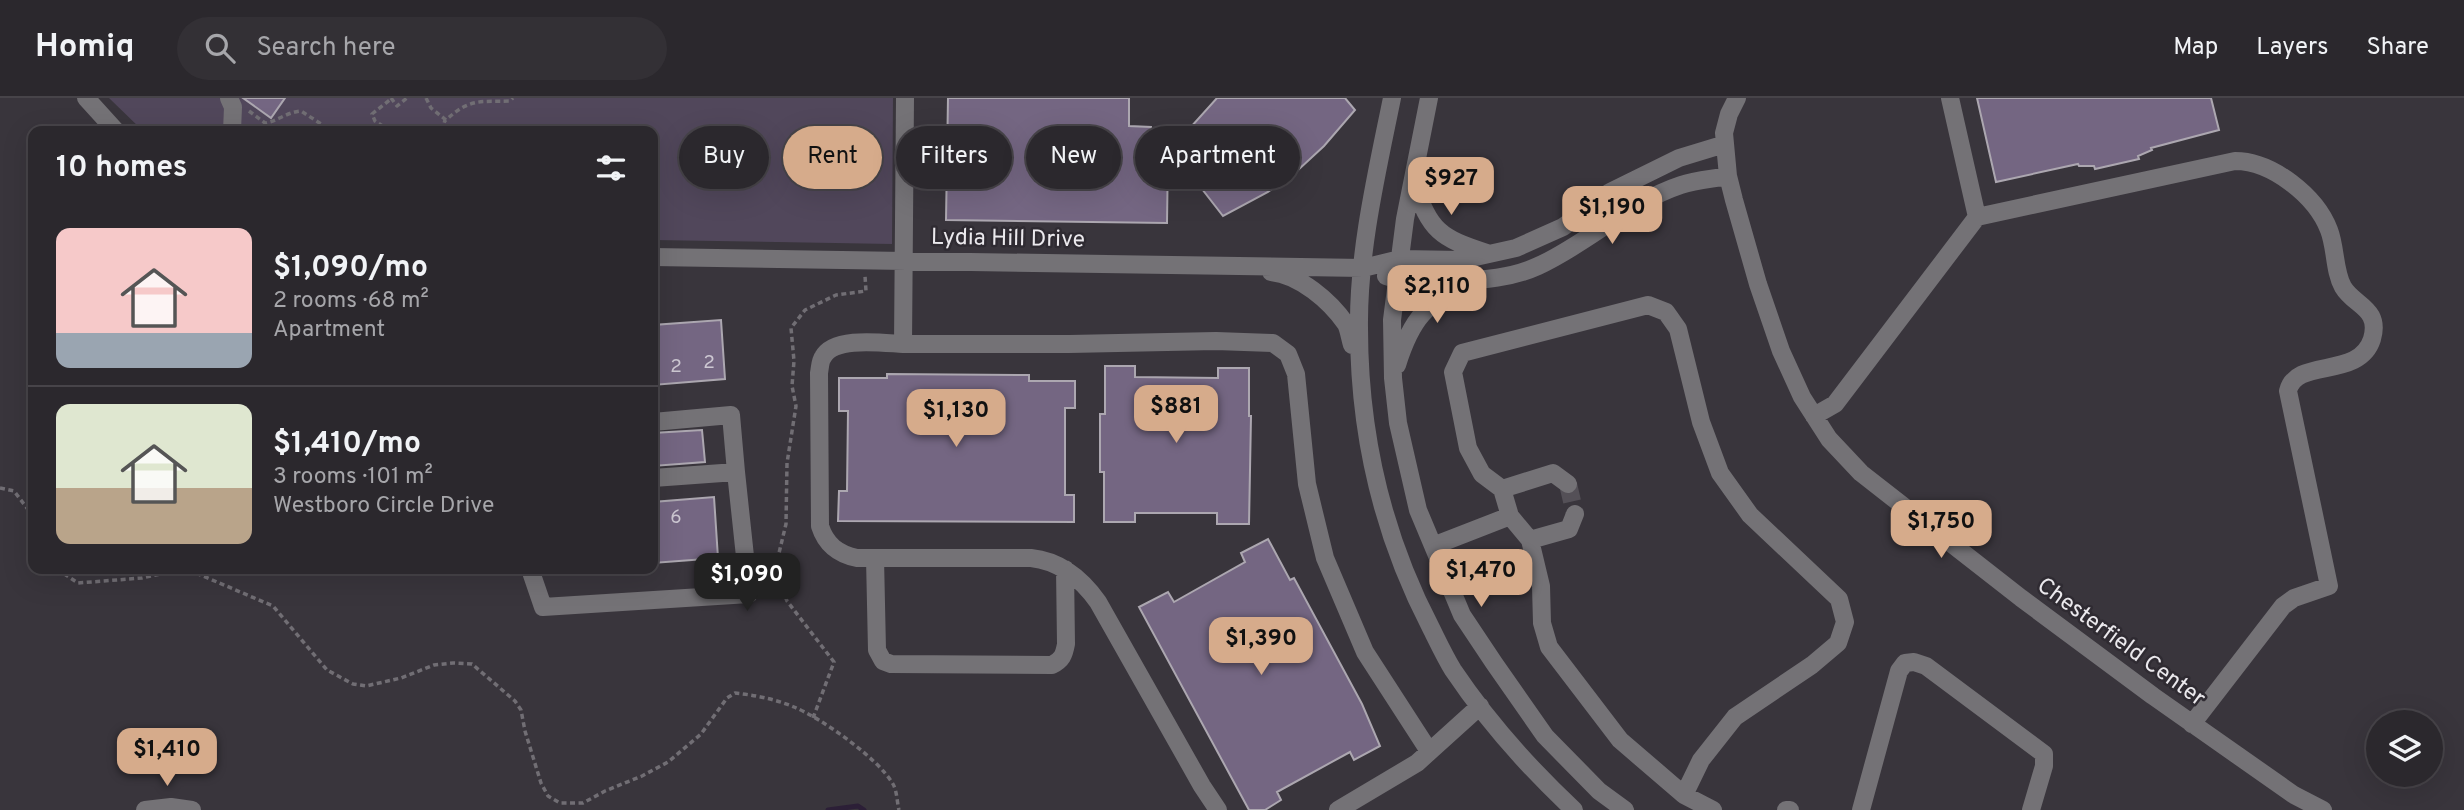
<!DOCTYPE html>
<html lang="en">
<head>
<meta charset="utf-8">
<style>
  :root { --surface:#2b282d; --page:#333035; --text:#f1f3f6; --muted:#a6a6aa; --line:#474449; --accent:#d6ab8b }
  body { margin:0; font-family:Overpass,sans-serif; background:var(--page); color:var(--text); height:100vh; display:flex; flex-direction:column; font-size:26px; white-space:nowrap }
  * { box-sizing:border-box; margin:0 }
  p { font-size:23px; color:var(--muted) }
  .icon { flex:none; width:38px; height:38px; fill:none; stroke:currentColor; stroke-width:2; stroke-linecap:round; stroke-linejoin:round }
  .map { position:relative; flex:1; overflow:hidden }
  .sheet { position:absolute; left:28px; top:28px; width:630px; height:448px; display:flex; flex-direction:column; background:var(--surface); border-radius:14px; box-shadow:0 7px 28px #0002,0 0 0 2px var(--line) }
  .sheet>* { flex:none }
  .hud { position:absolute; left:679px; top:28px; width:665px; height:63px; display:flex; gap:14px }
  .buttons { position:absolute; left:2366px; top:612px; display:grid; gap:14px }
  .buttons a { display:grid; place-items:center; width:77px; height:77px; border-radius:50%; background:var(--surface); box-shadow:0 7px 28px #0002,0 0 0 2px var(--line); font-size:35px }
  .price { position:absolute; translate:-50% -60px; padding:0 16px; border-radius:14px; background:var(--accent); color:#111; font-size:23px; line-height:46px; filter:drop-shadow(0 2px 4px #0008) }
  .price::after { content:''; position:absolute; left:50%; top:42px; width:21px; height:16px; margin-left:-10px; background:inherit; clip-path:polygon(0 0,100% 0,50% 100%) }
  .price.selected { background:#222; color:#fff }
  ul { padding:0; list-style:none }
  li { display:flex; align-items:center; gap:21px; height:175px; padding:0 28px }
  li+li { border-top:2px solid var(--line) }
  li span { display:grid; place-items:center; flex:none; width:196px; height:140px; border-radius:14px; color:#555 }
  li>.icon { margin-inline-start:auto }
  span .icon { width:84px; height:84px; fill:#fffc; stroke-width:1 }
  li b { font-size:30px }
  h2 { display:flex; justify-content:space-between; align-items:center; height:84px; padding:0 28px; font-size:30px }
  .chip { padding:0 24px; border-radius:32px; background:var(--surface); box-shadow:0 7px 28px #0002,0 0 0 2px var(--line); font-size:24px; line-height:63px }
  .chip.selected { background:var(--accent); color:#111 }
  header { display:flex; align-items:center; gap:42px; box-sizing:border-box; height:98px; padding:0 35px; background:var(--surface); border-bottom:2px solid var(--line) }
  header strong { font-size:33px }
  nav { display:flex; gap:38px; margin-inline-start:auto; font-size:24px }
  .search { width:490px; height:63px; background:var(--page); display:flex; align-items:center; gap:18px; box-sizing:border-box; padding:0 24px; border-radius:38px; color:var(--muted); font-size:26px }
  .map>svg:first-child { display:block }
  .green { fill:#51475b }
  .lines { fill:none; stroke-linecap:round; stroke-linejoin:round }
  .stream { stroke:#2c1f37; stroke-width:5 }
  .building { fill:#746682; stroke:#aca7b0; stroke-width:2 }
  .minor-tunnel { stroke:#545057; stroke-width:18; stroke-dasharray:18 9; stroke-linecap:butt }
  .path { stroke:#716e74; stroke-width:3.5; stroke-dasharray:5 3.5; stroke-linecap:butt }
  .minor { stroke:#747276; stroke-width:18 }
  .labels { text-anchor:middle; stroke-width:5; stroke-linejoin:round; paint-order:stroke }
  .number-label { font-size:19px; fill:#cdc8d2 }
  .street-label { font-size:23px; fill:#ebe9ed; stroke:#2f2b32 }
</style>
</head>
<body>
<header>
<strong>Homiq</strong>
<div class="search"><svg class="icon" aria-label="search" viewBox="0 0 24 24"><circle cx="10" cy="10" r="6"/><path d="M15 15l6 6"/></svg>Search here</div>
<nav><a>Map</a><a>Layers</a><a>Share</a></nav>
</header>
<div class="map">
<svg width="2464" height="712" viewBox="0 0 2464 712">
  <rect width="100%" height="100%" fill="#39353c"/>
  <path class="green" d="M109 0H893L892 146 653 142V33H143Z"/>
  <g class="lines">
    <path class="stream" d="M828 712 858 708 864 712"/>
  </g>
  <path class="building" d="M243 0H285L271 20Z
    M948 0H1129V28L1151 29V72L1168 54 1167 125 946 122Z
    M1217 0H1345L1355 12 1324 48 1297 73 1268 94 1223 118 1171 51Z
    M1977 0H2211L2219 32 2151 50 2152 52 2138 58 2139 61 2095 71 2094 68H2079L2078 66 1996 84Z
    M721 222 725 281 653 287V227Z
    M1105 268H1135V279L1218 280V270H1249V318H1251L1249 426H1217V415H1135V424H1104V374H1100V316H1105Z
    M887 276 1029 277V283H1075V310H1065V397H1074V424L838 423 839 393H847L848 313H839V280H887Z
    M702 332 705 364 653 368V335Z
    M714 399 718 460 653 465V404Z
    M1268 441 1290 482 1294 480 1362 606 1380 648 1354 662 1350 654 1277 694 1281 702 1265 712H1249L1139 509 1168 494 1174 504 1245 464 1241 455Z"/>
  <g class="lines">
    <path class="minor-tunnel" d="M1568 386 1575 416"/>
    <path class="path" d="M391 0 397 8 407 0
      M426 0 431 10 446 22C470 0 479 4 510 3L513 0
      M249 13 265 25C278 23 287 14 301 13L332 33
      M390 33 375 23 372 16 391 1
      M442 33 445 22
      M0 390 14 393 33 418
      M57 471 78 485 142 480 174 473 196 475 273 508 327 572 353 586 366 588 401 580 434 567 453 565 472 566 515 603 521 612 525 633 541 685 548 698 560 705H583L605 693 642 678 668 664 701 636 727 600 735 595C754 597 775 601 794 609 821 620 878 660 893 686 897 693 897 704 899 712
      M813 620 834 564 787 503 780 486 779 455 786 426 787 365 796 308 792 288 794 263 791 230 805 212 836 197 866 193 865 178"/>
    <path class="minor" d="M86 0 116 33
      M229 0 233 9 232 33
      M905 0 903 246C883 245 834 238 823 259 820 263 820 270 819 275L820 428C826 447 838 456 857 460H1031C1060 463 1081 480 1098 504L1202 688 1218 712
      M1392 0C1377 74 1358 154 1359 230 1359 336 1382 436 1431 530 1438 544 1445 559 1453 572 1488 624 1528 669 1574 712
      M1429 0 1405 121 1392 222 1393 280 1398 325 1418 412 1462 517 1494 565 1545 638 1599 693 1625 712
      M1737 0 1729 16 1724 35 1728 78 1734 102 1758 186 1781 253 1802 299 1829 341 1861 375 2021 500 2153 598 2294 697 2323 712
      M1950 0 1977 119
      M1414 85C1430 133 1440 140 1487 155
      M653 159 1363 170 1400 161 1462 162 1516 150 1563 129 1610 94 1679 60 1725 46
      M1271 174C1300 177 1330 203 1346 226 1349 232 1350 241 1352 247
      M1386 178C1408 186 1432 185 1455 183 1483 182 1512 180 1538 168 1587 146 1629 104 1681 87 1696 82 1713 81 1728 78
      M903 246H1069L1216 243 1273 245 1288 256 1296 276 1307 386 1325 460 1365 554 1429 653
      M1397 267C1411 222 1426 202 1472 187
      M1814 318 1835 306 1977 119 2235 63C2272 63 2316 98 2329 132 2336 150 2334 173 2343 189 2354 208 2381 210 2372 241 2359 282 2296 259 2288 293L2329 488 2294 500 2283 508 2192 626
      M653 324 731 317 736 374
      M1502 391 1553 375 1568 386
      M1510 418 1530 442 1541 488 1542 525 1549 549 1620 642 1684 697
      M1530 442 1569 431 1575 416
      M1433 448 1510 418 1502 391 1482 376 1468 350 1453 274 1462 255 1648 207 1666 214 1678 231 1701 324 1720 375 1750 417 1839 501 1845 524 1838 545 1812 567 1735 619 1701 662 1684 697 1713 712
      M875 460 877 552 883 563 891 566 1052 567C1062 562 1064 557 1066 546L1065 471
      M530 471 543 509 749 496 736 374 653 380
      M145 712 171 709 192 712
      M1338 712 1417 665 1480 608
      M1786 712H1790
      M1861 712 1899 573 1905 565 1914 564 1926 568 2044 656V668L2031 712"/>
  </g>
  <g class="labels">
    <g class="number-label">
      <text x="709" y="270">2</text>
      <text x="676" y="274">2</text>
      <text x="676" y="425">6</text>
    </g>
    <g class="street-label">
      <text transform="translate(1008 139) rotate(1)" y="8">Lydia Hill Drive</text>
      <text transform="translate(2122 543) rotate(36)" y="8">Chesterfield Center</text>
    </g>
  </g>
</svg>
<div class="buttons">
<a><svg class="icon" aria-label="layers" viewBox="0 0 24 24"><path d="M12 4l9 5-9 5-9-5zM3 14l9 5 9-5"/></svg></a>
</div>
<b class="price" style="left:1451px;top:119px">$927</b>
<b class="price" style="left:1612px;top:148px">$1,190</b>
<b class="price" style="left:1437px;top:227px">$2,110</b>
<b class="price" style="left:1176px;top:347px">$881</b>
<b class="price" style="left:956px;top:351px">$1,130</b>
<b class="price" style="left:1941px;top:462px">$1,750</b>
<b class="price" style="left:1481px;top:511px">$1,470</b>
<b class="price selected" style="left:747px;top:515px">$1,090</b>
<b class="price" style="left:1261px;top:579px">$1,390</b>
<b class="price" style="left:167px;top:690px">$1,410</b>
<div class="hud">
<a class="chip">Buy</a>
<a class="chip selected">Rent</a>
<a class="chip">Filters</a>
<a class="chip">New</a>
<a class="chip">Apartment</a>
</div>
<section class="sheet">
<h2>10 homes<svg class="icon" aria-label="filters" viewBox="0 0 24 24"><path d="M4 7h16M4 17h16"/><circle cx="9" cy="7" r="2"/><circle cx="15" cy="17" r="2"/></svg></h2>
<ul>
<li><span style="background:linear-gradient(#f6c9c9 75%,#9aa5b1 0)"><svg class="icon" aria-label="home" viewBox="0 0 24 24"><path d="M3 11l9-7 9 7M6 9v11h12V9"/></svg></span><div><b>$1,090/mo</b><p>2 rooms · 68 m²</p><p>Apartment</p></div></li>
<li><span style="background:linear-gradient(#dfe7d0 60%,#b9a48a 0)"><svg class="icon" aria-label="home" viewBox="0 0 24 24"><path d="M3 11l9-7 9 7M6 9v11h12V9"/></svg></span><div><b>$1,410/mo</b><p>3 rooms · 101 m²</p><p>Westboro Circle Drive</p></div></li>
</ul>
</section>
</div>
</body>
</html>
